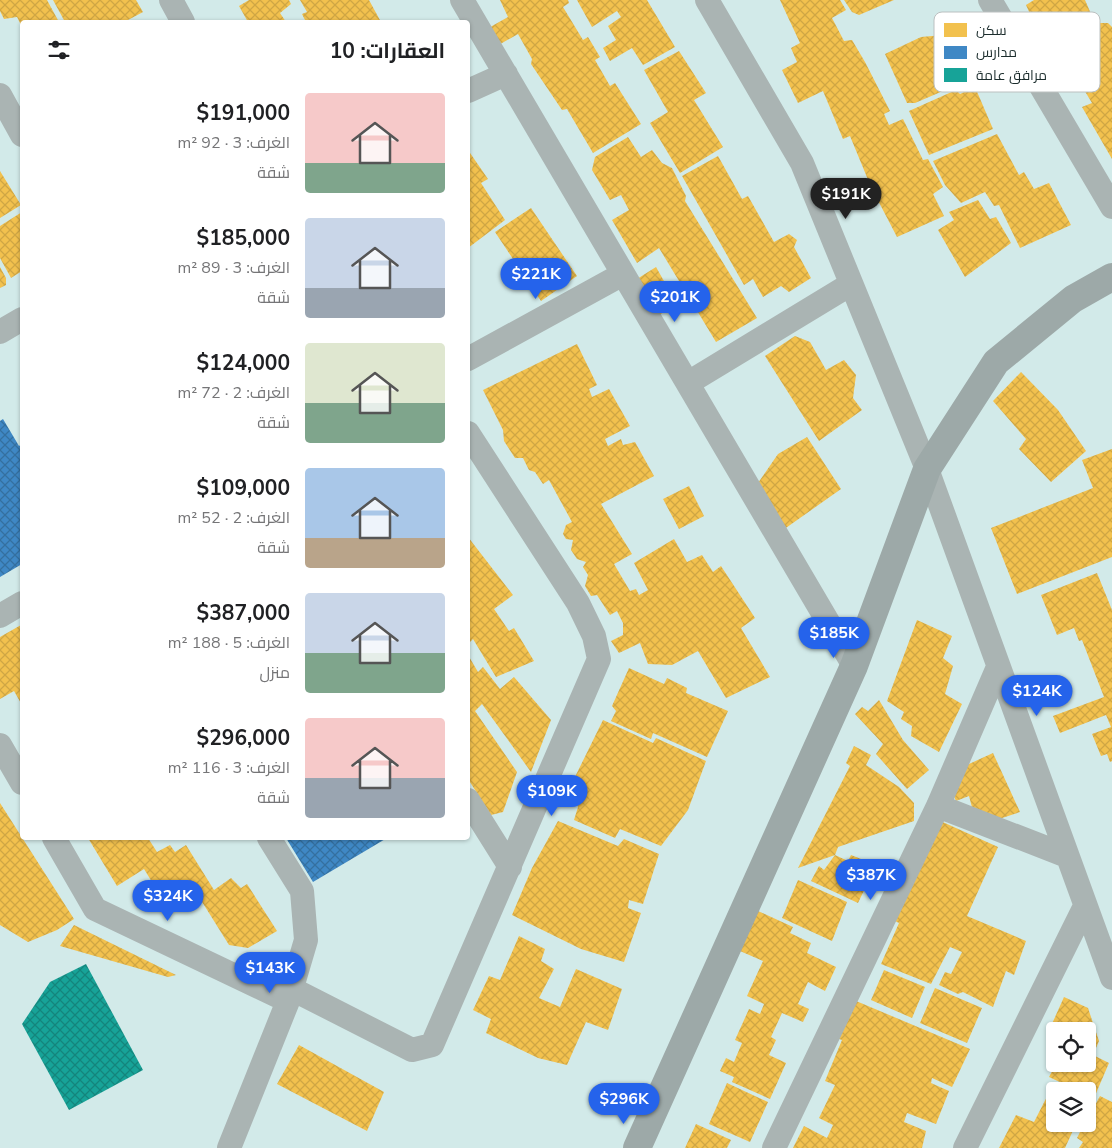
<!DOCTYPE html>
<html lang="ar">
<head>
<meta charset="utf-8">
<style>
  :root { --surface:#fff; --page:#f2f2f2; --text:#202124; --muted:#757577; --accent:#2563eb }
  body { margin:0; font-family:"Nunito Sans",Cairo,sans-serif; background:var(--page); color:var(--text); direction:rtl; height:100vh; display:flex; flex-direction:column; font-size:19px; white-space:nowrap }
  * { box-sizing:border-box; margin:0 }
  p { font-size:16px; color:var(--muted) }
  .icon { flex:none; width:28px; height:28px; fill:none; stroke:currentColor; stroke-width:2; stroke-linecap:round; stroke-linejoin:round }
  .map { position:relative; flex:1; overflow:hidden; direction:ltr }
  .panel { position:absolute; left:20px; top:20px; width:450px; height:820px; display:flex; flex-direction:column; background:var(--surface); border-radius:5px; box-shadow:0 1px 4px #0004; direction:rtl }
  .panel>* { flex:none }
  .controls { position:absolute; left:1046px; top:1022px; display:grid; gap:10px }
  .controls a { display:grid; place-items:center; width:50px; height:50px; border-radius:5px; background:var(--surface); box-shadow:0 1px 4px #0004; font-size:25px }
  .price { position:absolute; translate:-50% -42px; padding:0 11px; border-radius:18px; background:var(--accent); color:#fff; font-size:16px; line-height:32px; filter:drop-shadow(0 1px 2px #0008) }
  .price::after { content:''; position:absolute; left:50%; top:30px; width:15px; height:11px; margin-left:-8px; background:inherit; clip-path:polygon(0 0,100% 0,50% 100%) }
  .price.active { background:#222; color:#fff }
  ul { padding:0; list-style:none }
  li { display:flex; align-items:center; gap:15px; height:125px; padding:0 25px }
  li span { display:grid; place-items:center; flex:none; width:140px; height:100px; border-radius:5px; color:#555 }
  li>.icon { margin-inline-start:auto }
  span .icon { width:60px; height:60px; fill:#fffc; stroke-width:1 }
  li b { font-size:21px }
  h2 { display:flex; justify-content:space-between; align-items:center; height:60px; padding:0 25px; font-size:21px }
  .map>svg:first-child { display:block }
  .homes { fill:url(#homes-cross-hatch) }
  .schools { fill:url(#schools-cross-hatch) }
  .public { fill:url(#public-cross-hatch) }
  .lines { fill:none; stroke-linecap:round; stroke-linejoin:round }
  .street { stroke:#aab4b3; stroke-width:24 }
  .secondary { stroke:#9da9a8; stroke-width:28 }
  .key { fill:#fff; stroke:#bbc0c0; stroke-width:1 }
  .key-label { font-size:14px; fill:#1c2d2d }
</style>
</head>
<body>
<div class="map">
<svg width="1112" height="1148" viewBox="0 0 1112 1148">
  <defs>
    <pattern id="homes-cross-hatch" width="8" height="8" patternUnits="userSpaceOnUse" patternTransform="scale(1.25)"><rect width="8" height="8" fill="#f2c14e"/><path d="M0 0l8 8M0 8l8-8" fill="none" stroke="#cfa644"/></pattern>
    <pattern id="schools-cross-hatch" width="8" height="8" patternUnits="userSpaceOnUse" patternTransform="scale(1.25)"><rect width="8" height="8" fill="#3f88c5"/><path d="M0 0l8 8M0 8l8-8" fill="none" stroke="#3470a0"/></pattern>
    <pattern id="public-cross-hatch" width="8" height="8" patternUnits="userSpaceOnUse" patternTransform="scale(1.25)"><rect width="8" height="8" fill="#17a398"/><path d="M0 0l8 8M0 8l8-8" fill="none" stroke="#14857c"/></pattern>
  </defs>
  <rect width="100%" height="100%" fill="#d2eae9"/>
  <path class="homes" d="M0 0H47L59 22H22V27L17 17 4 19 0 11Z
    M53 0H136L143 12 128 20 129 22H65Z
    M249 0H289L291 4 280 13 286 22H248L239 6Z
    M300 0H369L381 22H306L302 14 307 12Z
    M500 0H568L569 3 563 7 583 40 588 37 600 57 595 60 610 86 615 83 641 124 593 153 567 109 562 110 531 64 532 59 518 34 495 47 485 30 508 17Z
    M577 0H647L675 47 643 65 632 48 610 61 603 48 616 40 608 26 621 17 617 11 592 27Z
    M780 0H840L846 10 832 18 844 41 852 40 865 62 890 111 884 114 889 125 903 119 923 160 928 159 943 187 933 194 944 216 897 237 871 187 850 136 843 139 823 91 798 103 782 70 797 62 791 48 800 43Z
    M844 0H894L859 15 852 12Z
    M1034 0H1085L1095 23H1108L1112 27V159L1082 107 1092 103 1057 45 1046 49 1026 5Z
    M943 35 964 82 915 103H907L885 54 921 37Z
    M679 51 706 93 694 100 723 147 680 173 650 123 668 112 644 70Z
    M975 87 993 129 929 155 909 111 956 90 960 94Z
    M997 134 1019 175 1024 172 1034 189 1049 183 1071 225 1020 248 999 205 994 206 985 192 961 203 945 185 933 161Z
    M628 137 641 157 652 150 662 163 672 168 686 196 685 201 757 318 716 342 659 248 637 263 612 220 629 210 621 195 610 200 592 170 595 157Z
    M468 150 488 179 481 183 505 220 468 248Z
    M718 156 742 199 748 196 774 242 789 234 797 240 794 247 811 278 789 292 781 286 763 297 753 279 744 285 682 176Z
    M0 171 21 205 0 218Z
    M978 200 990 219 996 217 1011 243 965 277 938 230 954 220 949 212Z
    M531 208 577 276 541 301 495 232Z
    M22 212V271L11 278 0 258V226Z
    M0 267 6 278V285L0 288Z
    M656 267 677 304 659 315 637 279Z
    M795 336 810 342 826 370 844 360 856 375 853 398 862 410 819 441 765 356Z
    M577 344 597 385 589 389 592 397 609 389 630 426 605 439 608 446 621 439 623 445 635 442 654 476 601 504 632 554 614 564 630 591 636 589 639 595 648 590 634 563 674 539 687 562 702 555 713 572 721 566 755 618 741 628 770 677 726 698 698 651 672 665 648 664 640 643 619 653 611 641 623 635V623L617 611 610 615 597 595 591 596 585 586 588 575 583 567 586 562 577 559 571 550 573 540 566 539 563 534 566 525 572 522 549 480 543 484 535 472 529 470 523 458H515L504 441 503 430 483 390Z
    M1021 372 1058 410 1086 451 1051 482 1019 449 1026 439 993 401Z
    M807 437 841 489 783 530 756 486 778 454Z
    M1112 449V557L1017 594 991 528 1093 488 1082 460Z
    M689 486 704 516 679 529 663 499Z
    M468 537 513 595 494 609 509 631 514 628 534 661 496 677 473 639 468 644Z
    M1097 573 1112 610V761L1110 762 1107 754 1101 756 1092 734 1111 727 1106 715 1060 733 1053 716 1104 697 1082 640 1079 641 1074 628 1057 635 1041 595Z
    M917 620 952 636 943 658 953 666 945 694 962 704 939 752 911 736 912 726 901 719 904 712 887 701Z
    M21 625 22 627V705L14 691 0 699V637Z
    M468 655 478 672 483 667 500 689 514 677 551 720 531 772 482 704 475 711 517 772 503 812 491 815 468 779Z
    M629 668 664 684 667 678 687 688 686 693 728 711 707 757 653 733 651 739 611 721 616 711 612 706Z
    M879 700 903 740 929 770 907 789 876 754 883 744 855 714 862 707 868 711Z
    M603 720 653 743 656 738 706 761 688 810 661 846 620 829 615 838 574 820 578 807 572 783Z
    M854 746 871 755 866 765 899 787 914 803V821L838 847 835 855 798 868 850 766 846 763Z
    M993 753 1020 812 990 822 973 811 969 796 956 801 945 775Z
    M0 803 74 919 57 930 28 942 0 925Z
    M936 819 998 847 967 916 1026 941 1014 975 1006 971 993 1007 963 992 958 994 939 985 945 972 951 974 962 952 950 947 931 984 881 964 899 923 893 920Z
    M558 821 618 846 624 839 659 854 643 904 629 900 628 908 641 913 624 962 581 949 512 915 532 868Z
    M88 838H148L157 852 170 845 175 852 186 845 214 890 231 878 241 888 247 884 277 931 248 948 229 945 199 897 178 908 165 903 144 869 117 886Z
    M835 855 848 861 851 855 876 865 858 903 811 881 819 866 824 870Z
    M798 880 847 902 832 941 782 918Z
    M758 911 793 927 790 933 811 943 807 953 836 967 825 991 808 982 798 1004 809 1009 803 1022 782 1013 771 1037 776 1040 769 1055 786 1063 770 1099 732 1082 734 1077 720 1071 726 1058 734 1062 742 1043 735 1040 749 1009 760 1014 764 1004 747 996 763 961 740 951Z
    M74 925 176 975 168 977 60 946Z
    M519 936 545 949 541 961 554 969 539 998 560 1007 576 969 622 989 608 1030 586 1022 567 1065 538 1058 486 1033 491 1019 473 1010 489 976 500 980Z
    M884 970 925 987 912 1018 871 1000Z
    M935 988 982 1008 967 1043 920 1023Z
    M1064 997 1088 1008 1099 1041 1093 1055 1109 1063 1094 1098 1088 1095V1091H1079L1049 1077 1056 1064H1088V1031H1055V1039L1047 1035Z
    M849 998 970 1049 952 1087 932 1078 931 1083 949 1091 936 1124 907 1113 904 1122 926 1131 922 1148H793L804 1126 827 1138 833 1125 819 1118 835 1085 825 1081 842 1040 831 1036Z
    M299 1045 384 1092 367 1131 277 1084Z
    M727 1083 768 1102 750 1142 709 1124Z
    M1054 1083 1071 1091H1055V1124H1076L1065 1148H999L1016 1115 1034 1122Z
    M1100 1096 1112 1102V1148H1079L1083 1142 1077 1138 1084 1124H1088V1118Z
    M696 1124 731 1140 727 1148H685Z"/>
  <path class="schools" d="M3 419 19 446 22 444V564L0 577V421Z
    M286 838H387L313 882Z"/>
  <path class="public" d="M86 964 143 1070 69 1110 22 1024 50 982Z"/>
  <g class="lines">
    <path class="street" d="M171 0 183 22
      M462 0 854 666
      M707 0 802 163 927 469 1112 978
      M990 0 1112 207
      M468 91 506 74
      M0 95 22 135
      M0 332 22 319
      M468 359 623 274
      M688 383 851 284
      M0 616 22 603
      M0 745 22 783
      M468 800 510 867
      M938 806 1067 856
      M54 838 95 909 288 1001
      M292 989 412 1050 432 1045 599 659 594 636 578 603 468 433
      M229 1148 288 1001 306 940 302 891 269 838
      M774 1148 938 806 998 667
      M965 1148 1085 906"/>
    <path class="secondary" d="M637 1148 854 666 927 469 996 362 1073 299 1112 277"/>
  </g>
  <rect x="934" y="12" width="166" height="80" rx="8" class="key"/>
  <rect x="944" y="23" width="23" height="14" fill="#f2c14e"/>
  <rect x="944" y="46" width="23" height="13" fill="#3f88c5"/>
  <rect x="944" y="68" width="23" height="14" fill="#17a398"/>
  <g class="key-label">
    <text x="976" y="35">سكن</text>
    <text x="976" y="57">مدارس</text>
    <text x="976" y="80">مرافق عامة</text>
  </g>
</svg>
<div class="controls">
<a><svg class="icon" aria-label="locate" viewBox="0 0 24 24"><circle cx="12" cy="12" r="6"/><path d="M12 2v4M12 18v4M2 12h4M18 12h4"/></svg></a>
<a><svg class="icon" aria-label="layers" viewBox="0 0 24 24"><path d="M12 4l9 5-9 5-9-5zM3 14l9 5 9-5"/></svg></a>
</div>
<b class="price active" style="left:846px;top:220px">$191K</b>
<b class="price" style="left:536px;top:300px">$221K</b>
<b class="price" style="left:675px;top:323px">$201K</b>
<b class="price" style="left:834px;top:659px">$185K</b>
<b class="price" style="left:1037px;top:717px">$124K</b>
<b class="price" style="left:552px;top:817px">$109K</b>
<b class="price" style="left:871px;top:901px">$387K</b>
<b class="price" style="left:168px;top:922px">$324K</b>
<b class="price" style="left:270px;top:994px">$143K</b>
<b class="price" style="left:624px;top:1125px">$296K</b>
<section class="panel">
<h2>العقارات: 10<svg class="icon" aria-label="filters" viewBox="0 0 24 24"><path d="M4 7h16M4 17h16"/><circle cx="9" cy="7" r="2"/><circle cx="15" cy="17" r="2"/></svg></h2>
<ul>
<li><span style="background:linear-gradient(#f6c9c9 70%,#7fa58c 0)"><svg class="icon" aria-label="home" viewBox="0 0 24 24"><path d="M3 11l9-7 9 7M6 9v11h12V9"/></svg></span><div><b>$191,000</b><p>الغرف: 3 · 92 m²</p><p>شقة</p></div></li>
<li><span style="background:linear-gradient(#c9d6e8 70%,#9aa5b1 0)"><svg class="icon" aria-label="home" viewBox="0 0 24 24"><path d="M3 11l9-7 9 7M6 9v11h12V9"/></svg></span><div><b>$185,000</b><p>الغرف: 3 · 89 m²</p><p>شقة</p></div></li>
<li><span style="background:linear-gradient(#dfe7d0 60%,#7fa58c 0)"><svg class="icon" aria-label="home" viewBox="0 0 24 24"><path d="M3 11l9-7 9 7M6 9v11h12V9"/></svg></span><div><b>$124,000</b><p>الغرف: 2 · 72 m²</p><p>شقة</p></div></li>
<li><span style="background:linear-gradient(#a9c7e8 70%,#b9a48a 0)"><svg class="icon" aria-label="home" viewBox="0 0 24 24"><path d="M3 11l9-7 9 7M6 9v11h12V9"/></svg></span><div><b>$109,000</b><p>الغرف: 2 · 52 m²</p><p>شقة</p></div></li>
<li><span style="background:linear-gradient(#c9d6e8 60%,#7fa58c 0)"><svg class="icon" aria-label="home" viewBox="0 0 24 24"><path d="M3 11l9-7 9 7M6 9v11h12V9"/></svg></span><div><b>$387,000</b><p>الغرف: 5 · 188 m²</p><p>منزل</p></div></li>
<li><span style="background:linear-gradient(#f6c9c9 60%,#9aa5b1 0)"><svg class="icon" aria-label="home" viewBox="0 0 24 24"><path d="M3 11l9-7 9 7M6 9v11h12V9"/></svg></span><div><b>$296,000</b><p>الغرف: 3 · 116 m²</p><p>شقة</p></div></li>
</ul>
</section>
</div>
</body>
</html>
